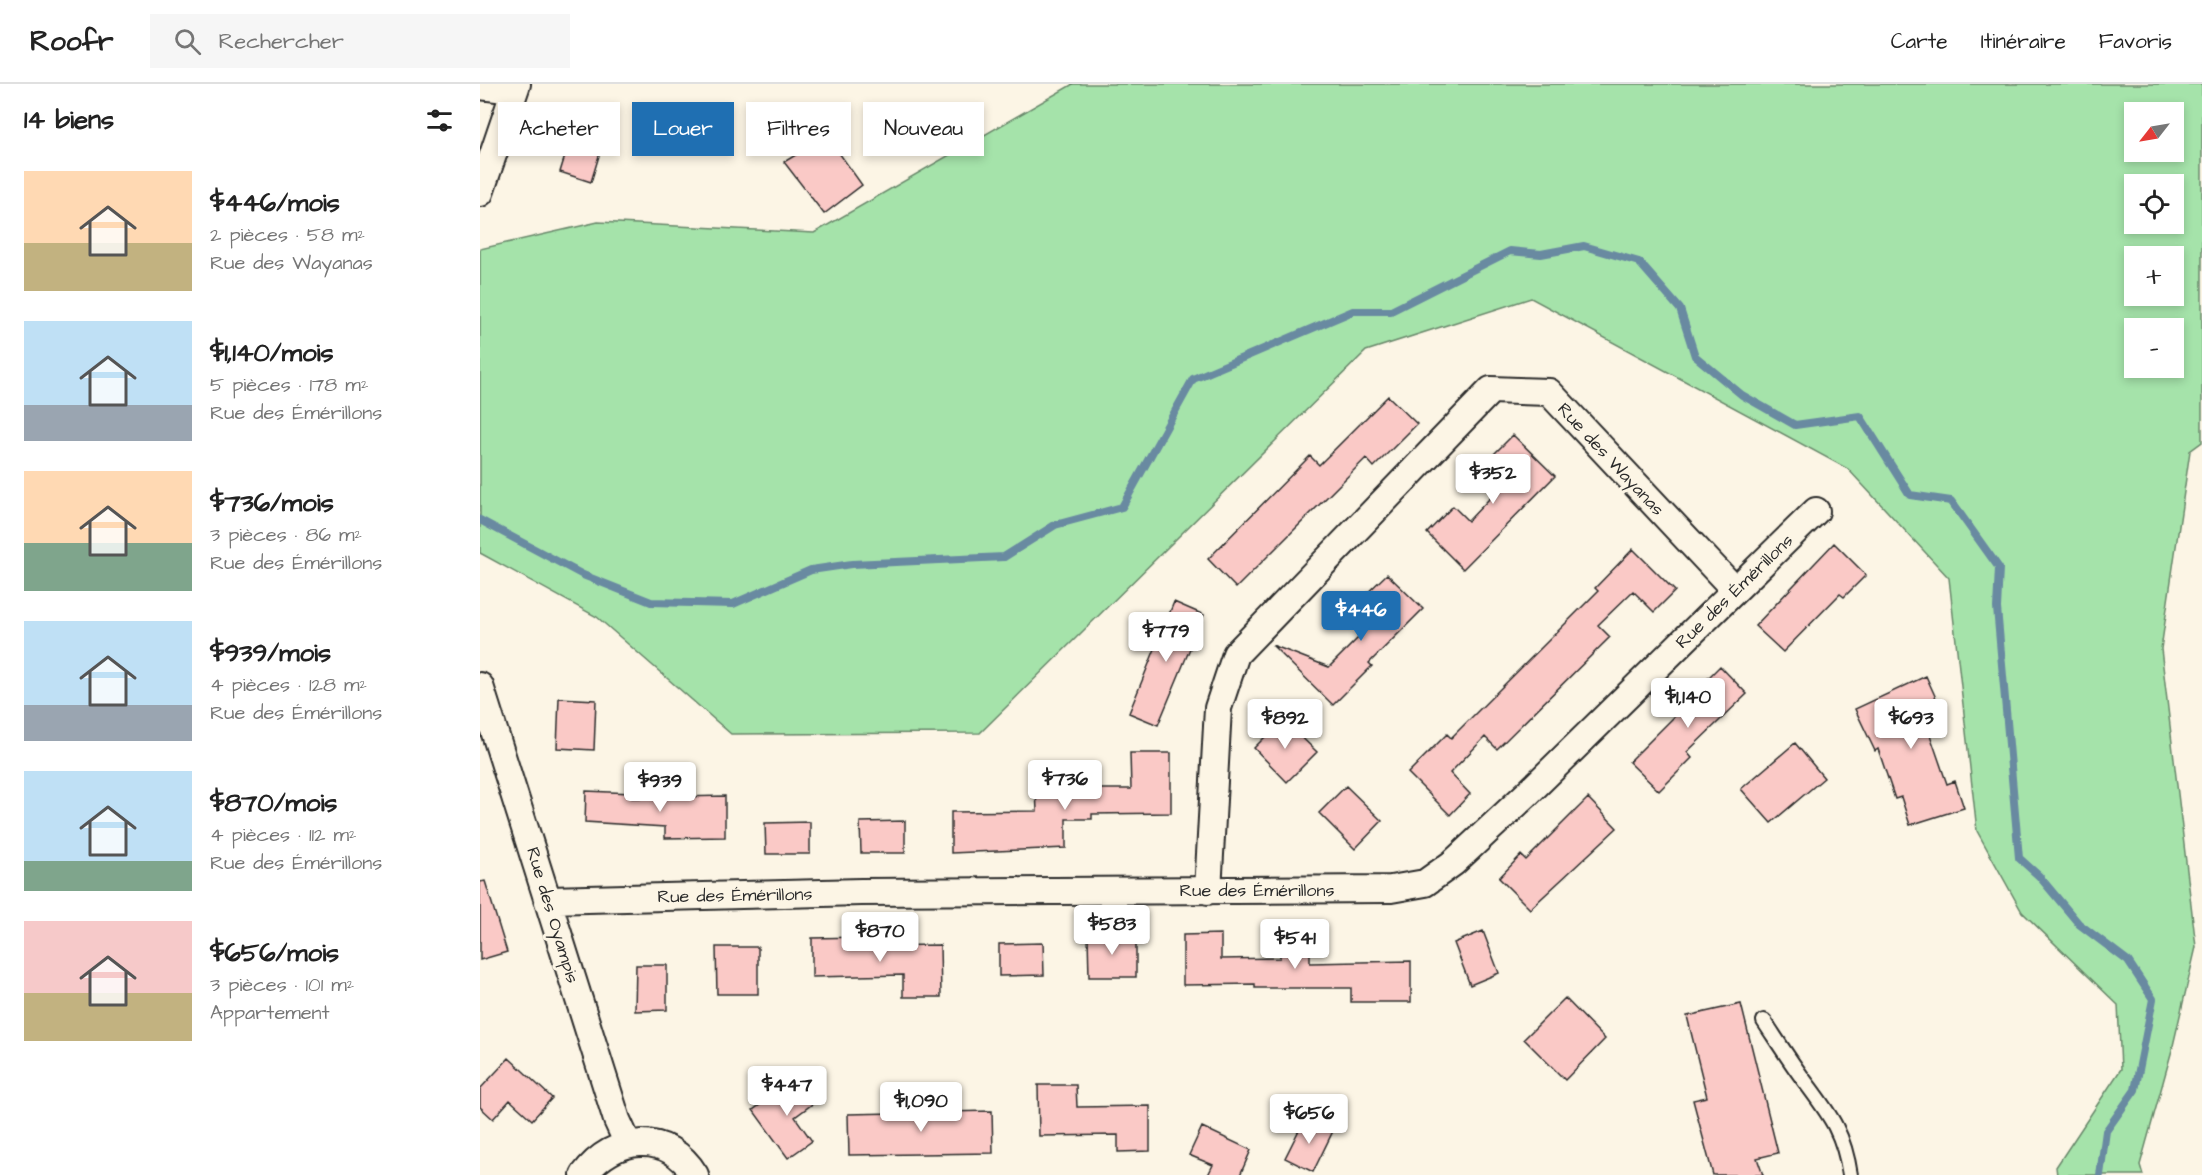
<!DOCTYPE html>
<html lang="fr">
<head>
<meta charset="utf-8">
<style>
  :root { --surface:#fff; --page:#f6f6f6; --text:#222; --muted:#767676; --line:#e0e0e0; --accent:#1f6fb2 }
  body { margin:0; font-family:"Architects Daughter",sans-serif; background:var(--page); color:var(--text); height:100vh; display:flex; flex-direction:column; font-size:22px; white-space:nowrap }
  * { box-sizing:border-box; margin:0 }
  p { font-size:20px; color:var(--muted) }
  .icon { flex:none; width:33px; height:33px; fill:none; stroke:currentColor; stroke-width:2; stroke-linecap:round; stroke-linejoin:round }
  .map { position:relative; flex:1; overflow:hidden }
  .side { display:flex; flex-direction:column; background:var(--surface); width:480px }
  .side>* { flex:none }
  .top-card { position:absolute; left:18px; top:18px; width:570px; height:54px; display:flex; gap:12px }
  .needle { width:39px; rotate:239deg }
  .tools { position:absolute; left:1644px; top:18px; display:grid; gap:12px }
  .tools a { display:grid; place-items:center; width:60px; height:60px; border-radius:0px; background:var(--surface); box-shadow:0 3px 9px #0003; font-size:30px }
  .price { position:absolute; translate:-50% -51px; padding:0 14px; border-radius:6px; background:#fff; color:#222; font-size:20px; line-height:39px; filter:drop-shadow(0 2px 3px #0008) }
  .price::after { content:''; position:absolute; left:50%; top:36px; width:18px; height:14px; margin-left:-9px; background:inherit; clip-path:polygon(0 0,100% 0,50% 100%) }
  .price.selected { background:var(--accent); color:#fff }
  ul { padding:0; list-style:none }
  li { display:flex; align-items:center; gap:18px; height:150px; padding:0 24px }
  li span { display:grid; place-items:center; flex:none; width:168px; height:120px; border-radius:0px; color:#555 }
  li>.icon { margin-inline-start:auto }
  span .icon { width:72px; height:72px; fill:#fffc; stroke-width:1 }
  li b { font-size:26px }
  h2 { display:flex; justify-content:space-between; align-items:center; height:72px; padding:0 24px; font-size:26px }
  .pill { padding:0 21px; border-radius:0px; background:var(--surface); box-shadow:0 3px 9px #0003; font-size:21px; line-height:54px }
  .pill.selected { background:var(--accent); color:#fff }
  header { display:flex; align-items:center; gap:36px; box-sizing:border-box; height:84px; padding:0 30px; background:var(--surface); border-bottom:2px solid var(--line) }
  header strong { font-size:28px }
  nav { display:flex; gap:33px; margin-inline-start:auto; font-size:21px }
  .search { width:420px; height:54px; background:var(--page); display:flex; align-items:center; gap:15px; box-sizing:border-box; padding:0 21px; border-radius:0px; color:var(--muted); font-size:22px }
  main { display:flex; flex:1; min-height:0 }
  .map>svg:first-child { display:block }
  .green { fill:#a5e3aa; stroke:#68876a; stroke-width:1.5; fill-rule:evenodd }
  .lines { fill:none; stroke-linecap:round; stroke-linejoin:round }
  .stream { stroke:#698aa1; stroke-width:8 }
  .building { fill:#fac9c6; stroke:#2b2b2b; stroke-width:1.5 }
  .lane-casing { stroke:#2b2b2b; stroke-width:18 }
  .street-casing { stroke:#2b2b2b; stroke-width:30 }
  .lane { stroke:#fcf5e5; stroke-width:14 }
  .street { stroke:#fcf5e5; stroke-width:26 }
  .labels { text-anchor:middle; stroke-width:6; stroke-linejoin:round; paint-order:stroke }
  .street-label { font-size:18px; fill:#2b2b2b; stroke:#fcf5e5 }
</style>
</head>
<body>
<header>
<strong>Roofr</strong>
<div class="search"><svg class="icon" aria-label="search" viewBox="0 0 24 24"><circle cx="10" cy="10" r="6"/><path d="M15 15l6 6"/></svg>Rechercher</div>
<nav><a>Carte</a><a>Itinéraire</a><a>Favoris</a></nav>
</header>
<main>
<section class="side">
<h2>14 biens<svg class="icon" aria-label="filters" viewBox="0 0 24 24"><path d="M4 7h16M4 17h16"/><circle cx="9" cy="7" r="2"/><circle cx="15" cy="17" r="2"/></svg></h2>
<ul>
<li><span style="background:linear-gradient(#ffd9b3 60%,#c2b280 0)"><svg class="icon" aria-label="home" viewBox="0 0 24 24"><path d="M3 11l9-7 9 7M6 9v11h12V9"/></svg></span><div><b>$446/mois</b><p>2 pièces · 58 m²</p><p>Rue des Wayanas</p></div></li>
<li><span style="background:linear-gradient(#bfe0f5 70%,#9aa5b1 0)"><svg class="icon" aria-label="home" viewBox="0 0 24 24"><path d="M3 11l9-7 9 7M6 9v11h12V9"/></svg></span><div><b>$1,140/mois</b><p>5 pièces · 178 m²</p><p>Rue des Émérillons</p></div></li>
<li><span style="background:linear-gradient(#ffd9b3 60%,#7fa58c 0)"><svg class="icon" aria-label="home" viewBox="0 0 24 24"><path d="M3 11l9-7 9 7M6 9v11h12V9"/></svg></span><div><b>$736/mois</b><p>3 pièces · 86 m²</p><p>Rue des Émérillons</p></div></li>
<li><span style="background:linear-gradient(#bfe0f5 70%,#9aa5b1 0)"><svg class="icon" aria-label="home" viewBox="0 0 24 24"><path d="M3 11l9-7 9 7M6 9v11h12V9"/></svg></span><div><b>$939/mois</b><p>4 pièces · 128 m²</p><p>Rue des Émérillons</p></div></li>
<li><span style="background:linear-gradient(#bfe0f5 75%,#7fa58c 0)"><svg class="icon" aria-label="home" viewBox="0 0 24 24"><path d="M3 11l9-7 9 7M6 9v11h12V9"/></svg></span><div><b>$870/mois</b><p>4 pièces · 112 m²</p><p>Rue des Émérillons</p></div></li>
<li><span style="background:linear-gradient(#f6c9c9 60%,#c2b280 0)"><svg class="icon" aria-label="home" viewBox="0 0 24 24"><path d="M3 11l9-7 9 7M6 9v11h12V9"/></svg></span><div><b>$656/mois</b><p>3 pièces · 101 m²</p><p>Appartement</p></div></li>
</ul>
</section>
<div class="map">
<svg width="1722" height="1091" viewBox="0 0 1722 1091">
  <rect width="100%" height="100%" fill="#fcf5e5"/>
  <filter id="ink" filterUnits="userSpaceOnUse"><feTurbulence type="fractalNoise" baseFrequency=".0167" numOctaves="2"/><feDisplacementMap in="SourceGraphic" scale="12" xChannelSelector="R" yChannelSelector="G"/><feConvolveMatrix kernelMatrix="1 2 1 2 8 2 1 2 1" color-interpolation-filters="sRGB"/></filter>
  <g filter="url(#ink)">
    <path class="green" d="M593 0H1722V358L1710 367 1681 565 1716 863 1692 966 1660 1081 1663 1091H1577L1576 1083 1641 985 1638 921 1542 828 1497 747 1469 494 1368 385 1051 214 886 267 500 649 251 650 117 533 0 469V165L118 138 334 149ZM1654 28H1694V68H1654ZM1654 100H1694V140H1654ZM1654 172H1694V212H1654ZM1654 244H1694V284H1654Z"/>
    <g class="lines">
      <path class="stream" d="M0 436 103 491 171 518 253 520 331 486 372 480 524 473 575 441 642 423 713 295 873 227H911L1030 167 1061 170 1104 162 1159 178 1200 225 1215 272 1262 311 1315 341 1380 332 1430 411 1471 417 1519 484 1517 524 1539 774 1559 792 1599 840 1648 877 1673 915 1655 1006 1626 1047 1620 1091"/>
    </g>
    <path class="building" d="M98 30 129 39 111 98 80 88Z
      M347 52 382 101 344 130 304 78Z
      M908 312 937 340 894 383 886 374 756 504 728 475 830 372 839 381Z
      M1033 351 1075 392 983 485 947 449 973 422 988 437 1032 391 1012 372Z
      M1354 459 1386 491 1364 513 1360 510 1303 568 1275 542Z
      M1153 465 1195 507 1174 528 1153 507 1118 541 1130 553 1017 665 1005 653 970 689 990 710 970 731 928 689 967 650 971 654 1118 507 1115 504Z
      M907 490 943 525 889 579 892 582 853 621 792 561 849 583 898 534 880 516Z
      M694 518 724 531 678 641 649 629Z
      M1240 582 1267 610 1207 668 1212 674 1179 707 1149 678 1206 621 1204 618Z
      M1446 592 1465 634 1447 642 1467 700 1475 697 1484 724 1430 741 1421 713 1415 715 1398 665 1395 667 1375 625Z
      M79 614 116 616 114 666 77 664Z
      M803 635 837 668 807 698 774 664Z
      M1315 659 1344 694 1291 739 1261 705Z
      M650 669H691V729L612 730V735H586V764L471 769V728L557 727 556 705H651Z
      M866 702 902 737 875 765 839 729Z
      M106 707 152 709V714L245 712V753L185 754V743L105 738Z
      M1108 714 1137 744 1050 825 1019 794 1041 771 1046 776Z
      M425 737V769H381L380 738Z
      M330 738V770H286L285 739Z
      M5 797 27 868 0 876V798Z
      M799 845H830V879L931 877V918H871V904H775V900L703 901V851L741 850V875L800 874Z
      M1003 847 1019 889 990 901 974 859Z
      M656 851V893H609L608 852Z
      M382 853V862L460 861 461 913H423V891L332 893V854Z
      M563 859 564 891 519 892V860Z
      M236 863H278V910H237Z
      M156 881H187V926L155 927Z
      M1085 914 1125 955 1085 996 1044 955Z
      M1261 920 1298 1069 1277 1074 1283 1091H1233L1213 1016 1227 1013 1207 932Z
      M29 974 72 1014 52 1036 30 1016 13 1035 0 1023V1005Z
      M318 993 335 1018 315 1033 332 1057 308 1074 273 1026Z
      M558 1001H596L597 1023 670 1022V1067L638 1068V1051L559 1052Z
      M512 1027 513 1069 369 1071 368 1030Z
      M825 1034 853 1047 833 1088 805 1074Z
      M722 1043 771 1066 760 1091H728L733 1081 709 1071Z"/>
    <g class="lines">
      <defs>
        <path id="lane" d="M1284 937C1296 955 1308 974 1321 992 1347 1028 1363 1044 1370 1091"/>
        <path id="street" d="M0 2 34 6
          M0 109 37 0
          M0 602 137 1036 148 1060
          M728 807 738 624 756 570 1011 306 1069 308 1255 506
          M69 816 381 808 911 805 945 799 973 779 1047 710 1336 427
          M104 1091C133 1051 188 1046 215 1091"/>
      </defs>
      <use href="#lane" class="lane-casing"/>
      <use href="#street" class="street-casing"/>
      <use href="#lane" class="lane"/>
      <use href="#street" class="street"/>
    </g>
  </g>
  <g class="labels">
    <g class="street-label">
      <text transform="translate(1131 375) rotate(47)" y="6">Rue des Wayanas</text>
      <text transform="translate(1254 507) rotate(-44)" y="6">Rue des Émérillons</text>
      <text x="777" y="812">Rue des Émérillons</text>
      <text transform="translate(255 811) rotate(-1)" y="6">Rue des Émérillons</text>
      <text transform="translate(73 831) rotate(73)" y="6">Rue des Oyampis</text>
    </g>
  </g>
</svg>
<div class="tools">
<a><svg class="needle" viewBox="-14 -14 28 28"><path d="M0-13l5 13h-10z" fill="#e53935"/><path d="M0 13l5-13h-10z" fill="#767676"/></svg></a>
<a><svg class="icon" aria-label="locate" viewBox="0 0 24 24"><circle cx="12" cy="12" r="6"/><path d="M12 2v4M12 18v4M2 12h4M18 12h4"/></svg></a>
<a>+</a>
<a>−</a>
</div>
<b class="price" style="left:1013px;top:421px">$352</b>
<b class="price selected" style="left:881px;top:558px">$446</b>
<b class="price" style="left:686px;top:579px">$779</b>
<b class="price" style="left:1208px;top:645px">$1,140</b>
<b class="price" style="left:805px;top:666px">$892</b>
<b class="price" style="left:1431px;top:666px">$693</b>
<b class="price" style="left:585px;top:727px">$736</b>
<b class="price" style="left:180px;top:729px">$939</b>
<b class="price" style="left:632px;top:872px">$583</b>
<b class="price" style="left:400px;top:879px">$870</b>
<b class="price" style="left:815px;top:886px">$541</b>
<b class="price" style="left:307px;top:1033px">$447</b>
<b class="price" style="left:441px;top:1049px">$1,090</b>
<b class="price" style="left:829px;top:1061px">$656</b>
<div class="top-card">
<a class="pill">Acheter</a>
<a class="pill selected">Louer</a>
<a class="pill">Filtres</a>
<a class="pill">Nouveau</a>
</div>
</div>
</main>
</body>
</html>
